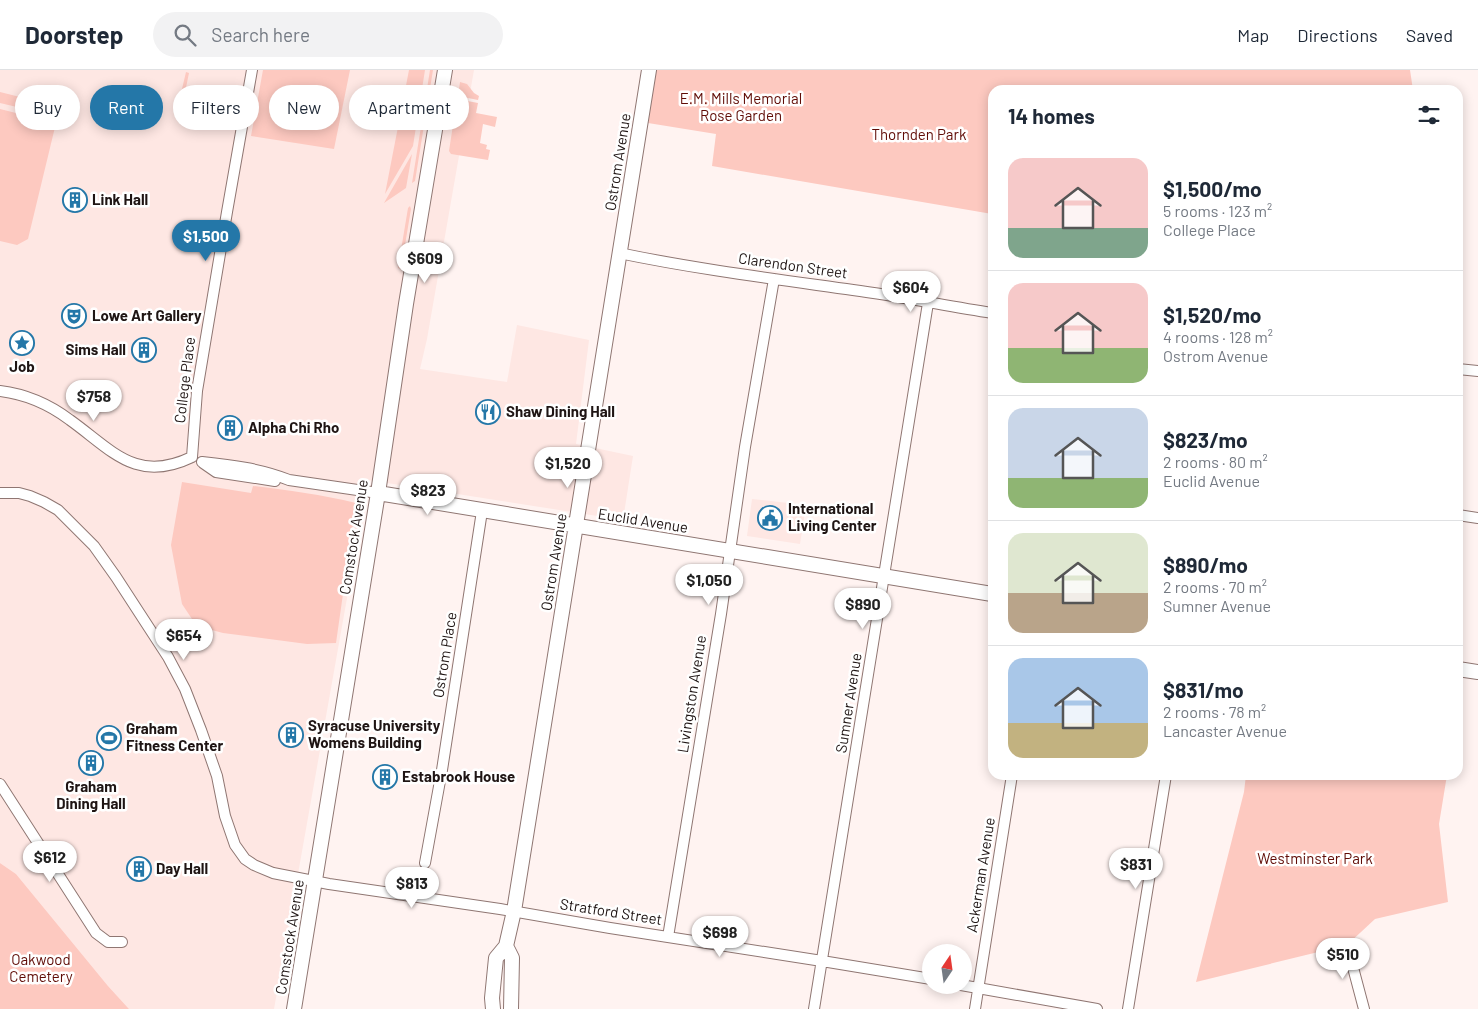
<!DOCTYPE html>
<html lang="en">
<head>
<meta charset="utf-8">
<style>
  :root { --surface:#fff; --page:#f2f2f3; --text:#1f2937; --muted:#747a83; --line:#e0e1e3; --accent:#2477a8 }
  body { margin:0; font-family:Barlow,sans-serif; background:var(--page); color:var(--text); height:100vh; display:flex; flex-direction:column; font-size:19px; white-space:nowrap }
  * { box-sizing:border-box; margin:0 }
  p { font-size:16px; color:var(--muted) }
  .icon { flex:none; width:28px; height:28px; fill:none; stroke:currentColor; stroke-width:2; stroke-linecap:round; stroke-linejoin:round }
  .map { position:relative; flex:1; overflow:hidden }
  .panel { position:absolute; left:988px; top:15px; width:475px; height:695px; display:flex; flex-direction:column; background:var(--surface); border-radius:15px; box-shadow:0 2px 12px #0003 }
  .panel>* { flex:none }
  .hud { position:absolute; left:15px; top:15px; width:475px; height:45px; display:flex; gap:10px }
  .needle { width:32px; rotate:13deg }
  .controls { position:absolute; left:922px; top:874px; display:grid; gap:10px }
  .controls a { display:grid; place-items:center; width:50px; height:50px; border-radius:50%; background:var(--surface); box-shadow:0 2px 12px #0003; font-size:25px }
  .price { position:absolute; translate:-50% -42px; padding:0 11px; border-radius:18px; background:#fff; color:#222; font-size:16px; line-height:32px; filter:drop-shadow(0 1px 2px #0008) }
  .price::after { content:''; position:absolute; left:50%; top:30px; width:15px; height:11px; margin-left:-8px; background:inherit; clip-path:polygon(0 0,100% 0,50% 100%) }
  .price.selected { background:var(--accent); color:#fff }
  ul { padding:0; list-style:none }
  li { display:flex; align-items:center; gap:15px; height:125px; padding:0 20px }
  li+li { border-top:1px solid var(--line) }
  li span { display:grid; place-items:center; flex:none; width:140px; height:100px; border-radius:15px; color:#555 }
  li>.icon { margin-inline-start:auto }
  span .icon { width:60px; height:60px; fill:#fffc; stroke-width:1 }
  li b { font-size:21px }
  h2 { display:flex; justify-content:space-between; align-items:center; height:60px; padding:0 20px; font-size:21px }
  .tag { padding:0 18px; border-radius:22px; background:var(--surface); box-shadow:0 2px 12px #0003; font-size:18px; line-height:45px }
  .tag.selected { background:var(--accent); color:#fff }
  header { display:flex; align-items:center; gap:30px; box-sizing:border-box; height:70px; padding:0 25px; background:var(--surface); border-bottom:1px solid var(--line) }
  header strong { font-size:24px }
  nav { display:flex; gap:28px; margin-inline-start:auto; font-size:18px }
  .search { width:350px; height:45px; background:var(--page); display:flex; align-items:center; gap:12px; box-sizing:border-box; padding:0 18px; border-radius:28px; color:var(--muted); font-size:19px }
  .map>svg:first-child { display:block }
  .built { fill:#fee7e3 }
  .green { fill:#fdc9c0 }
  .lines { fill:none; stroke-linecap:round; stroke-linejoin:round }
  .minor-casing { stroke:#8f7672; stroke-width:12 }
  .tertiary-casing { stroke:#8f7672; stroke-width:16 }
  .minor { stroke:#fff; stroke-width:10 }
  .tertiary { stroke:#fff; stroke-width:14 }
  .labels { text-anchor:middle; stroke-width:5; stroke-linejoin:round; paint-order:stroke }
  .park-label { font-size:15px; fill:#600c06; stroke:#fff }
  .street-label { font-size:15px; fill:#1f1514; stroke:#fff }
  .poi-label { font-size:15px; font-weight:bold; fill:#1f1514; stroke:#fff; text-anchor:start }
</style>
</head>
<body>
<header>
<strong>Doorstep</strong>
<div class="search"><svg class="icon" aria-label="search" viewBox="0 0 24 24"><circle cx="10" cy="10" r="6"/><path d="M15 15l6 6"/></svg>Search here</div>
<nav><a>Map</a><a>Directions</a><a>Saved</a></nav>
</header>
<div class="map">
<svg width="1478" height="939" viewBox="0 0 1478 939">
  <rect width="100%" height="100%" fill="#fff3f1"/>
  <path class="built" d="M0 0H474L427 269 420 299 507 312 517 255 589 270 576 374 633 386 623 450 368 410 274 939H129L108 916 16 804 0 793Z
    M752 429 806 435 800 474 747 466Z"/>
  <path class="green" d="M263 0H350L334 79 251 66Z
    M409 0H425L413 76 385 124Z
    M430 0H433L415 111 412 113Z
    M655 0H1410L1413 20H992V144L712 96 716 64 648 53 649 51H646Z
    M186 2 189 3 182 37 215 44 223 42 226 24 232 25 229 43 217 49 177 40Z
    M460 12 467 14 474 23 479 26 478 30 458 26Z
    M0 22 24 28 21 38 0 33Z
    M457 29 478 33 476 43 497 47 495 57 483 54 480 73 487 75 486 79 490 80 488 90 451 84 449 81Z
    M0 39 56 53 28 169 17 175 0 171Z
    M412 84 406 118 384 133Z
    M410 136 411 139 401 199 398 198 408 138Z
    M182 412 251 423 253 416C287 420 322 425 356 433L336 573 307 574 223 563 208 559 194 552 182 534 171 475Z
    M1246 705H1447L1439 754 1448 832 1375 849 1347 875 1196 912 1244 722Z
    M0 793 16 804 108 916 129 939H0Z"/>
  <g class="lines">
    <defs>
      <path id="minor" d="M619 183C696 199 775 209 853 220 900 226 946 236 992 243
        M1458 299 1478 301
        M0 321C25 324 50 335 70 350 112 380 136 414 192 387
        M192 387 197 321 227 142 252 0
        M202 392C231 395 262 399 289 410L378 423
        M203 393 216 402 275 411
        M0 423H19L30 426 44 432 58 440 94 476 116 507 168 587 185 619 201 660 217 706 225 746 235 775 245 789 254 795 273 803 329 814 500 839 610 858 822 891 931 909
        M1458 445 1478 448
        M0 714 96 863 108 872H122
        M425 793 442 700 482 441
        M668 867 721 544 745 377 774 209
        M1347 875 1364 939
        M961 915 1097 939
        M814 939 928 233
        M975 939 1012 705
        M1128 939 1166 705"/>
      <path id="tertiary" d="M378 423 992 524
        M1458 599 1478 602
        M506 876 512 888 511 939
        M294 939 378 423 406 234 445 0
        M493 939 492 928 496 888 506 876 514 841 649 0"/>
    </defs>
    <use href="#minor" class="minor-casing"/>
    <use href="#tertiary" class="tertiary-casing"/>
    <use href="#minor" class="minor"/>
    <use href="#tertiary" class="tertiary"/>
  </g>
  <defs>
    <symbol id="building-ring" viewBox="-11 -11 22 22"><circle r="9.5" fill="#fff" stroke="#2477a8" stroke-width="1.5"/><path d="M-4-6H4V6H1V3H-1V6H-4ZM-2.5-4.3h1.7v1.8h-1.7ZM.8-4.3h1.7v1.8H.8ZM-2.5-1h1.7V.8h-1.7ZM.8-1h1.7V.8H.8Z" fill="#2477a8"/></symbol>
    <symbol id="theatre-ring" viewBox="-11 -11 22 22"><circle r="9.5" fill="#fff" stroke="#2477a8" stroke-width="1.5"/><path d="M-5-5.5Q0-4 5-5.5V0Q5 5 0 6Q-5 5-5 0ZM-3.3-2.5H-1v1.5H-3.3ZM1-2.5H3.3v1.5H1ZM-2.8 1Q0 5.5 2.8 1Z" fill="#2477a8"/></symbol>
    <symbol id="sight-ring" viewBox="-11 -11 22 22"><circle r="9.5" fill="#fff" stroke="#2477a8" stroke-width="1.5"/><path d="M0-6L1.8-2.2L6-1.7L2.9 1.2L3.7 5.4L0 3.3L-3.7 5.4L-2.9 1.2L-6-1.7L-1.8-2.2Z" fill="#2477a8"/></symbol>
    <symbol id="restaurant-ring" viewBox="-11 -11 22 22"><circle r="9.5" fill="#fff" stroke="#2477a8" stroke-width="1.5"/><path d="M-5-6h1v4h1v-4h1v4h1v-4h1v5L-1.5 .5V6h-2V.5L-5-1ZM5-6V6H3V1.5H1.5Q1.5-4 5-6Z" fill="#2477a8"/></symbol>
    <symbol id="civic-ring" viewBox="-11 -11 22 22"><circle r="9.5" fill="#fff" stroke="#2477a8" stroke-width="1.5"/><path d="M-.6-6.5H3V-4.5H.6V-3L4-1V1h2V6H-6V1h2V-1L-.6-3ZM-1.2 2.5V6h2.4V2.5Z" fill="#2477a8"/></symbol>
    <symbol id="stadium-ring" viewBox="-11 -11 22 22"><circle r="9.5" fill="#fff" stroke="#2477a8" stroke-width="1.5"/><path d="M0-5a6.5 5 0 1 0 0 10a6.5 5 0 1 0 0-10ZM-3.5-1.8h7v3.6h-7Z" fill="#2477a8"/></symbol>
  </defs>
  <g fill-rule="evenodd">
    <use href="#building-ring" x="61" y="116" width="28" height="28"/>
    <use href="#theatre-ring" x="60" y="232" width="28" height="28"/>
    <use href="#sight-ring" x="8" y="259" width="28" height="28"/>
    <use href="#building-ring" x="130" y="266" width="28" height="28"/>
    <use href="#restaurant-ring" x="474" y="328" width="28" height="28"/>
    <use href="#building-ring" x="216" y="344" width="28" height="28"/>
    <use href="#civic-ring" x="756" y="434" width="28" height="28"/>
    <use href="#building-ring" x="277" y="651" width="28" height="28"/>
    <use href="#stadium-ring" x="95" y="654" width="28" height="28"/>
    <use href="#building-ring" x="77" y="679" width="28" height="28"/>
    <use href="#building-ring" x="371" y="693" width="28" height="28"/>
    <use href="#building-ring" x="125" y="785" width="28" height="28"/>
  </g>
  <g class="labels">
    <g class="park-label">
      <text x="741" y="34">E.M. Mills Memorial<tspan x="741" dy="17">Rose Garden</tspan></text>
      <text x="919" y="70">Thornden Park</text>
      <text x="1315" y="794">Westminster Park</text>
      <text x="41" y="895">Oakwood<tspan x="41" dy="17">Cemetery</tspan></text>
    </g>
    <g class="street-label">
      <text transform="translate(618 92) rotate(-81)" y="5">Ostrom Avenue</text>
      <text transform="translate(793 196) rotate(8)" y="5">Clarendon Street</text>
      <text transform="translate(185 310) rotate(-83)" y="5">College Place</text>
      <text transform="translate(643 451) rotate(9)" y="5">Euclid Avenue</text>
      <text transform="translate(354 467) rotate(-81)" y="5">Comstock Avenue</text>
      <text transform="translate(554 492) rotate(-81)" y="5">Ostrom Avenue</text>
      <text transform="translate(445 585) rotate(-81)" y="5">Ostrom Place</text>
      <text transform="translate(692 624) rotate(-81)" y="5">Livingston Avenue</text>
      <text transform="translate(849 633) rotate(-81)" y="5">Sumner Avenue</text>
      <text transform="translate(981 805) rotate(-81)" y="5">Ackerman Avenue</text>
      <text transform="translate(611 842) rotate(9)" y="5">Stratford Street</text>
      <text transform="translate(290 867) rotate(-81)" y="5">Comstock Avenue</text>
    </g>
    <g class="poi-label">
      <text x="92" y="135">Link Hall</text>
      <text x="92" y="251">Lowe Art Gallery</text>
      <text x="126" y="285" text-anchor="end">Sims Hall</text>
      <text x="22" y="302" text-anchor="middle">Job</text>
      <text x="506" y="347">Shaw Dining Hall</text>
      <text x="248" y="363">Alpha Chi Rho</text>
      <text x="788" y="444">International<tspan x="788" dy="17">Living Center</tspan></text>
      <text x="308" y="661">Syracuse University<tspan x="308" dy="17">Womens Building</tspan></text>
      <text x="126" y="664">Graham<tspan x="126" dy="17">Fitness Center</tspan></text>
      <text x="402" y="712">Estabrook House</text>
      <text x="91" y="722" text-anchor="middle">Graham<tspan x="91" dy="17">Dining Hall</tspan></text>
      <text x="156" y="804">Day Hall</text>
    </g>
  </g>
</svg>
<div class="controls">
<a><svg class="needle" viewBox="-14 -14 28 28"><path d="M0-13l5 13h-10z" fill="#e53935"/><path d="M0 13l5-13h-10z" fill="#747a83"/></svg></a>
</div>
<b class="price selected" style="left:206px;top:192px">$1,500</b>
<b class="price" style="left:425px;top:214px">$609</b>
<b class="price" style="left:911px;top:243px">$604</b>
<b class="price" style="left:94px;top:352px">$758</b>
<b class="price" style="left:568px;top:419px">$1,520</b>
<b class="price" style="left:428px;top:446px">$823</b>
<b class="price" style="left:709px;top:536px">$1,050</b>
<b class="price" style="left:863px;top:560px">$890</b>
<b class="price" style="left:184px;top:591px">$654</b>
<b class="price" style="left:50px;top:813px">$612</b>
<b class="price" style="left:1136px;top:820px">$831</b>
<b class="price" style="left:412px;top:839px">$813</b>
<b class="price" style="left:720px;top:888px">$698</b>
<b class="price" style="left:1343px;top:910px">$510</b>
<div class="hud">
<a class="tag">Buy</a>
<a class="tag selected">Rent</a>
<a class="tag">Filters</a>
<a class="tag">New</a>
<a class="tag">Apartment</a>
</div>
<section class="panel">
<h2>14 homes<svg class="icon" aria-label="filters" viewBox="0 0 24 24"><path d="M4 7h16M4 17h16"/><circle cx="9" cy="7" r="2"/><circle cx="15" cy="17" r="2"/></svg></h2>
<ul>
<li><span style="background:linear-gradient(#f6c9c9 70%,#7fa58c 0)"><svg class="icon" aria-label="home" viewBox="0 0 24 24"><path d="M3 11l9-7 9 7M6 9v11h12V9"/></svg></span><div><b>$1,500/mo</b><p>5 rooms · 123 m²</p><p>College Place</p></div></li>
<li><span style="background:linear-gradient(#f6c9c9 65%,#8fb573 0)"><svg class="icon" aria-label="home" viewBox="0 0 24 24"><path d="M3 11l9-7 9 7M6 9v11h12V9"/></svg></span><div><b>$1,520/mo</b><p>4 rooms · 128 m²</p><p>Ostrom Avenue</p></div></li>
<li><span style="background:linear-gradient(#c9d6e8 70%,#8fb573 0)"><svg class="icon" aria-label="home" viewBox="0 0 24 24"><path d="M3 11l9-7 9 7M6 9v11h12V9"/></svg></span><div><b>$823/mo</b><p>2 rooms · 80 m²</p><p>Euclid Avenue</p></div></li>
<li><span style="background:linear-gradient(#dfe7d0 60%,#b9a48a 0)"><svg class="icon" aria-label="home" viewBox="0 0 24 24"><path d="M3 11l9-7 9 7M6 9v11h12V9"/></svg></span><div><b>$890/mo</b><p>2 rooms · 70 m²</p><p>Sumner Avenue</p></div></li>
<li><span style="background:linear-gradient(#a9c7e8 65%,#c2b280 0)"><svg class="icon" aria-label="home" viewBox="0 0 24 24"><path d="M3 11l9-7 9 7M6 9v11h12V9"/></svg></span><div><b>$831/mo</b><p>2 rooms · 78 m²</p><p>Lancaster Avenue</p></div></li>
</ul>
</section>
</div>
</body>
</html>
